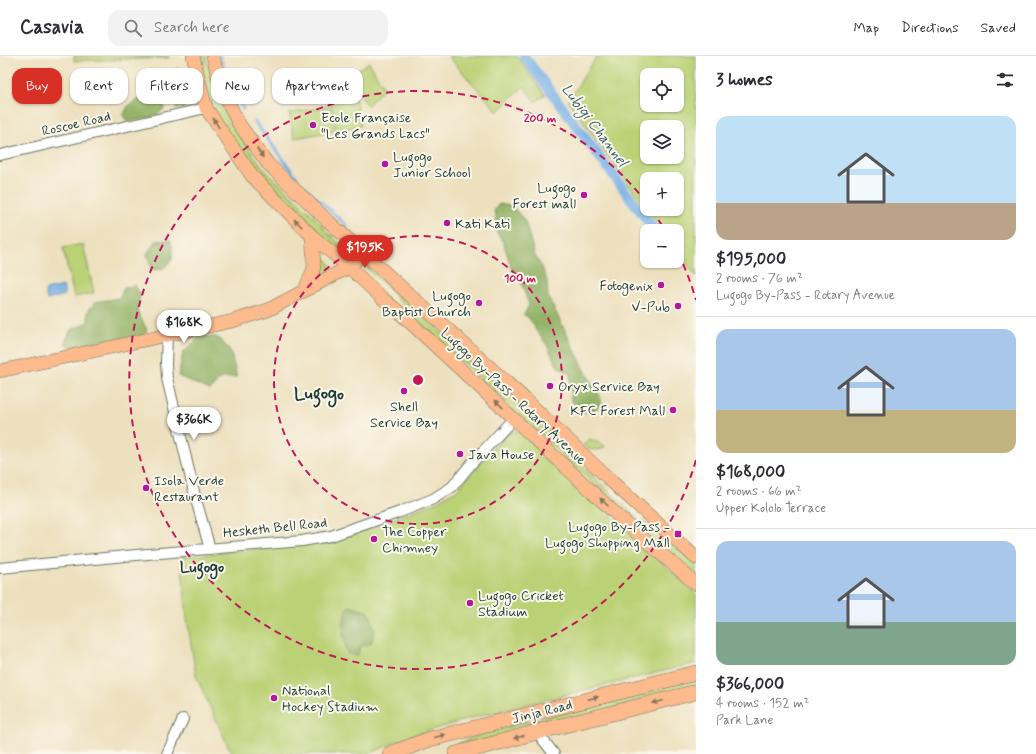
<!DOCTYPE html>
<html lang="en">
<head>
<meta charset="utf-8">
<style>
  :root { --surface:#fff; --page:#f2f2f3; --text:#2b2b33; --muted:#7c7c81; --line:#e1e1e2; --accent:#d93025 }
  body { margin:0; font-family:Mynerve,sans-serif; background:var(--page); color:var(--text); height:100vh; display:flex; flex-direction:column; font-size:15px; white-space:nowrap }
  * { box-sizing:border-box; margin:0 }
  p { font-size:13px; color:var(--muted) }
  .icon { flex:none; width:22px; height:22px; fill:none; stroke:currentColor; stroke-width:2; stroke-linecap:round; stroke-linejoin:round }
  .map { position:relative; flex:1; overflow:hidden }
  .side { display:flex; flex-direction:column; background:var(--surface); width:340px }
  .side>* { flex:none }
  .guide { position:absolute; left:12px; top:12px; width:380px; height:36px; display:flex; gap:8px }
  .fabs { position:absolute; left:640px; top:12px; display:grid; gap:8px }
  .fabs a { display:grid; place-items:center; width:44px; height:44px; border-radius:8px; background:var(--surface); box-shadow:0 1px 3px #0004; font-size:20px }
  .price { position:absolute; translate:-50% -34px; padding:0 9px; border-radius:14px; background:#fff; color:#222; font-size:13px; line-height:26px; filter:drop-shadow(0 1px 2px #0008) }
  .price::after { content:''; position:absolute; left:50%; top:24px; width:12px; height:9px; margin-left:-6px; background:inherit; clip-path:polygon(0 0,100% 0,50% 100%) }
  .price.selected { background:var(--accent); color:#fff }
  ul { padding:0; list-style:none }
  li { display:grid; align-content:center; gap:8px; height:212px; padding:0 20px }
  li+li { border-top:1px solid var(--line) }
  li span { display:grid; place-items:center; height:124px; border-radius:12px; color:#555 }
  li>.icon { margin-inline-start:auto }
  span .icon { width:72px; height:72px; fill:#fffc; stroke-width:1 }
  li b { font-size:17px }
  h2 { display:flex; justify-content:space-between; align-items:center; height:48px; padding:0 20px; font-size:17px }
  .pill { padding:0 14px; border-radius:12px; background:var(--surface); box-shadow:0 1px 3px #0004; font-size:14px; line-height:36px }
  .pill.selected { background:var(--accent); color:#fff }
  header { display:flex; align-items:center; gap:24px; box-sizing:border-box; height:56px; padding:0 20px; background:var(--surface); border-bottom:1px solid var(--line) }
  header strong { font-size:19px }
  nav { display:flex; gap:22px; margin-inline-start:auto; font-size:14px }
  .search { width:280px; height:36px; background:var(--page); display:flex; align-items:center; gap:10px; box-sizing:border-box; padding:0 14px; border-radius:12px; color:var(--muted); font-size:15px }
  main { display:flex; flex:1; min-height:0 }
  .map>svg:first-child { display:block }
  .green { fill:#bbd176; stroke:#6d8755; fill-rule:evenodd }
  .forest { fill:#94b367; stroke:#5a784e }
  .water { fill:#76afe6; stroke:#4a768d }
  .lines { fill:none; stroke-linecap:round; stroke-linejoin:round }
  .stream { stroke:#76afe6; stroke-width:3 }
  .canal { stroke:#76afe6; stroke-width:10 }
  .minor-casing { stroke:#677664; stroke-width:12 }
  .major-casing { stroke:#677664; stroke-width:14 }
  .highway-casing { stroke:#677664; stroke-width:16 }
  .minor { stroke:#fff; stroke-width:10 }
  .major { stroke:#fcba8d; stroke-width:13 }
  .highway { stroke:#fcba8d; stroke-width:15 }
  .oneway { fill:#82755c }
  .ring { fill:none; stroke:#c2185b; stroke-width:2; stroke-dasharray:7 5 }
  .poi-dot { fill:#b5179e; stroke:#fbf7ec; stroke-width:1.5 }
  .labels { text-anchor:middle; stroke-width:4; stroke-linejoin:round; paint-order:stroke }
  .poi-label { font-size:14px; fill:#1f3d34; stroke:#fbf7ec; text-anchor:start }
  .street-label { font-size:14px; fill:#1f3d34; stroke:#fbf7ec }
  .water-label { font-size:15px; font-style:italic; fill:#395f69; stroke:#fbf7ec }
  .quarter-label { font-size:16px; font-weight:bold; fill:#1f3d34; stroke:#fbf7ec }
  .district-label { font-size:18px; font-weight:bold; fill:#1f3d34; stroke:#fbf7ec }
  .centre { fill:#c2185b; stroke:#fbf7ec; stroke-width:2 }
  .ring-label { font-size:12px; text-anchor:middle; font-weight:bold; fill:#c2185b; stroke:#fbf7ec; stroke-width:4; stroke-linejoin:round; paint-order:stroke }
</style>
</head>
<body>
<header>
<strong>Casavia</strong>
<div class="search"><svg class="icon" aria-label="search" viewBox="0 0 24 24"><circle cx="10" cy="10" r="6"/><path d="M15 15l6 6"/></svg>Search here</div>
<nav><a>Map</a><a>Directions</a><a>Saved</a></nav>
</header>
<main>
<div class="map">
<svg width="696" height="698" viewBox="0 0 696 698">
  <rect width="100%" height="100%" fill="#fbf7ec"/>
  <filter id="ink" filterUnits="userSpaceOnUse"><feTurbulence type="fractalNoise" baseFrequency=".025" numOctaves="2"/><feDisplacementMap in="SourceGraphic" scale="8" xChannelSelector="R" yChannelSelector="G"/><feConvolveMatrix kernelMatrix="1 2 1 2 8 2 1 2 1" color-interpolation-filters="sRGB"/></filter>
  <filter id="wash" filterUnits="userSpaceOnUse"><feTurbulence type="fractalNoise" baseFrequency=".012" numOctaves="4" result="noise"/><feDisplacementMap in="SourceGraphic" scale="16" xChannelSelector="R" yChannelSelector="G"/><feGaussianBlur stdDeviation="0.9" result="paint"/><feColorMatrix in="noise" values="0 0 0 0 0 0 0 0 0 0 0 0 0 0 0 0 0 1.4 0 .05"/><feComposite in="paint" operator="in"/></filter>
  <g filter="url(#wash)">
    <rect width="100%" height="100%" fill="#ede0be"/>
    <path class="green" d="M74 0H169V2L74 5Z
      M196 0H206L211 20 220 48 229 63 251 96 267 116 322 168 325 174 340 188 341 191 339 193 336 194 295 154 250 107 217 61 207 37Z
      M448 0H517L545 39 535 46 524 30 498 56Z
      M597 0H696V220L677 194V175H663L647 153H677V123H647V153L568 45ZM647 19H677V49H647ZM647 71H677V101H647Z
      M369 6 384 32 367 50 350 19Z
      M353 32 361 70 337 75 329 37Z
      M330 50 335 75 294 82 289 57Z
      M83 188 94 237 74 241 63 192Z
      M318 193C336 214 335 211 313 226Z
      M369 210 477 309 543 367 592 420 636 460 635 462 631 464 574 410 483 326 469 311 443 289 401 247 389 232 368 214Z
      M514 375 521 376 696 538V607L479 660 408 681 369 698H234L228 690 196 620 187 563 181 501 312 487 349 480 436 446 458 433 498 387 507 379Z
      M590 383 605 390 603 393C595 394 589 395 583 389Z
      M644 464 696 508V521L640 473 643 471Z
      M696 622V631L469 689H456L476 680 530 665Z"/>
    <path class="forest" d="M177 12 193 25 195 33 184 52 177 53 174 47 178 33 172 16Z
      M149 41 165 50C160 63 140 63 128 66L123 60 128 50 141 42Z
      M499 148 512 150 525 165 535 200 542 211 547 225 548 241 591 326 597 334 602 347 591 357 581 355 571 344 570 318 557 310 547 289 535 273 534 269 527 260 524 259 529 249 522 229 511 211 503 185 496 175V159L494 155Z
      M170 184 172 189V204L162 214 151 213 147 198 156 185Z
      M135 229 140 238 137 255 147 274 135 291 72 294 65 287 70 275 88 266V255L95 246 119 242 124 232Z
      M200 280 217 281 230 294 237 321 221 322 210 334 178 320 183 297Z
      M349 550 369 556 375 574 371 587 360 591 357 600 347 597 343 577 345 556Z"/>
    <path class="water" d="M63 230 65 239 47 244 45 234Z"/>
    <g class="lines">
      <path class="stream" d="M220 0 226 18 234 33 243 53
        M255 66 297 122
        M305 131 347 170"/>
      <path class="canal" d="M524 0 655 175"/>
    </g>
  </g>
  <g filter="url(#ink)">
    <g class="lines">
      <defs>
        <path id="minor" d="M0 99 206 52
          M167 279 166 308 167 322 195 440 210 493
          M0 512 136 499 302 485 331 480 400 456 433 443 452 431 471 408 514 362
          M537 676 554 698
          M167 698 183 663"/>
        <path id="major" d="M193 0 206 52 252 120 312 180 349 211 382 242 400 257 629 470 696 528
          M213 0 218 20 227 44 239 68 268 108 327 164 527 345 612 426 696 502
          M304 235 313 215 314 210 312 180
          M0 315 233 265 268 254 349 211 364 197"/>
        <path id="highway" d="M390 698 430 683 696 617
          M456 698 537 676 696 636"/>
      </defs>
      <use href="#minor" class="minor-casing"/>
      <use href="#major" class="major-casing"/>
      <use href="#highway" class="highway-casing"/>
      <use href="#minor" class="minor"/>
      <use href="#major" class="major"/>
      <use href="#highway" class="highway"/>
    </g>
    <defs><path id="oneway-solid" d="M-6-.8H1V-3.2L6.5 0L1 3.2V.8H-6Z"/></defs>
    <g class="oneway">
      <use href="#oneway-solid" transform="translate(216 67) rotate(-123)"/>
      <use href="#oneway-solid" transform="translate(260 97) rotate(55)"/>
      <use href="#oneway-solid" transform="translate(298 167) rotate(-135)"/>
      <use href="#oneway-solid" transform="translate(499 348) rotate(-137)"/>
      <use href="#oneway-solid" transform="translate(604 446) rotate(-137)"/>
      <use href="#oneway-solid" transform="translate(593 642) rotate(-14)"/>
      <use href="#oneway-solid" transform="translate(658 646) rotate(166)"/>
      <use href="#oneway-solid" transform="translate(440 680) rotate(-14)"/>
      <use href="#oneway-solid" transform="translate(519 681) rotate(165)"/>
    </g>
  </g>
  <g class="ring">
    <circle cx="418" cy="324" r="144"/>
    <path d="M696 404A289 289 0 1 1 646 146M652 154A289 289 0 0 1 664 173M678 197A289 289 0 0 1 696 244"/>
  </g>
  <g class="poi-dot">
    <circle cx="313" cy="69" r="4"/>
    <circle cx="385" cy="108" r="4"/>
    <circle cx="584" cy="139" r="4"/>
    <circle cx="447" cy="167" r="4"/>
    <circle cx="661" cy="229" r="4"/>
    <circle cx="479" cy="247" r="4"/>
    <circle cx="678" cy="250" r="4"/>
    <circle cx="550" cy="330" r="4"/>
    <circle cx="404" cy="335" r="4"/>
    <circle cx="673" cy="354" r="4"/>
    <circle cx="460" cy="398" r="4"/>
    <circle cx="146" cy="432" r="4"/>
    <rect x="674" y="474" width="8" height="8" rx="2"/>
    <circle cx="374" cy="483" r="4"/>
    <circle cx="470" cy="547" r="4"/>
    <circle cx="274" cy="642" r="4"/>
  </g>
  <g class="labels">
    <g class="poi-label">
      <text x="321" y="66">Ecole Française<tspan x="321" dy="16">"Les Grands Lacs"</tspan></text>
      <text x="393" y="105">Lugogo<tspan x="393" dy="16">Junior School</tspan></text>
      <text x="576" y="136" text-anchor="end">Lugogo<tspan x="576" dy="16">Forest mall</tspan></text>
      <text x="455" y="172">Kati Kati</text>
      <text x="653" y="234" text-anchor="end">Fotogenix</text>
      <text x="471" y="244" text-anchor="end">Lugogo<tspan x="471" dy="16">Baptist Church</tspan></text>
      <text x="670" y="255" text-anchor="end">V-Pub</text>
      <text x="558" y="335">Oryx Service Bay</text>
      <text x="404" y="355" text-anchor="middle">Shell<tspan x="404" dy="16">Service Bay</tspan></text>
      <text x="665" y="359" text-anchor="end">KFC Forest Mall</text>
      <text x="468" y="403">Java House</text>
      <text x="154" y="429">Isola Verde<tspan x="154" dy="16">Restaurant</tspan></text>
      <text x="670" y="475" text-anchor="end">Lugogo By-Pass -<tspan x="670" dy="16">Lugogo Shopping Mall</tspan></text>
      <text x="382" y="480">The Copper<tspan x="382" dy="16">Chimney</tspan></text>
      <text x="478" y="544">Lugogo Cricket<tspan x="478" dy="16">Stadium</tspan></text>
      <text x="282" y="639">National<tspan x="282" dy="16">Hockey Stadium</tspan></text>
    </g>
    <g class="street-label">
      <text transform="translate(76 67) rotate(-13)" y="5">Roscoe Road</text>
      <text transform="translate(514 340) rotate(43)" y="5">Lugogo By-Pass - Rotary Avenue</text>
      <text transform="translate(275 471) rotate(-6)" y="5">Hesketh Bell Road</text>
      <text transform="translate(542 655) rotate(-14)" y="5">Jinja Road</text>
    </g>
    <g class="water-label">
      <text transform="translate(595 69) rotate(53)" y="5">Lubigi Channel</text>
    </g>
    <g class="quarter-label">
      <text x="202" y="516">Lugogo</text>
    </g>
    <g class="district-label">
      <text x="319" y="343">Lugogo</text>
    </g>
  </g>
  <circle cx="418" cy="324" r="6" class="centre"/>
  <g class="ring-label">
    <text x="540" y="66">200 m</text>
    <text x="520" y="226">100 m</text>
  </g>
</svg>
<div class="fabs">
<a><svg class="icon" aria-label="locate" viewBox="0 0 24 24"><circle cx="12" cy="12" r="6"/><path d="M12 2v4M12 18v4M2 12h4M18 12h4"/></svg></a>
<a><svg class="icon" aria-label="layers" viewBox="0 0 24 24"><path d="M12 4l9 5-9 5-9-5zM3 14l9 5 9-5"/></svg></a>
<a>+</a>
<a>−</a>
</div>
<b class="price selected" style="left:365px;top:213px">$195K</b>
<b class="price" style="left:184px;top:288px">$168K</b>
<b class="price" style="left:194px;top:385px">$366K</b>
<div class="guide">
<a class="pill selected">Buy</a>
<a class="pill">Rent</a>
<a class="pill">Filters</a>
<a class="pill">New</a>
<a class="pill">Apartment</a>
</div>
</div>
<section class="side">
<h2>3 homes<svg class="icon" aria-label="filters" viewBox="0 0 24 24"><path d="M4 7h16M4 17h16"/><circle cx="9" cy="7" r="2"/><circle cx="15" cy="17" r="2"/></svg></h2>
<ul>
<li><span style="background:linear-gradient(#bfe0f5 70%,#b9a48a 0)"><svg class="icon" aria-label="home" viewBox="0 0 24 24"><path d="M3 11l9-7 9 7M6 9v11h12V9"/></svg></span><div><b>$195,000</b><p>2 rooms · 76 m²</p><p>Lugogo By-Pass - Rotary Avenue</p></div></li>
<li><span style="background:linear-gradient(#a9c7e8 65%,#c2b280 0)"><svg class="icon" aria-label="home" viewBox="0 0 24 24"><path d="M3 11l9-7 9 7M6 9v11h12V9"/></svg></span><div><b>$168,000</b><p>2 rooms · 66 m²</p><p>Upper Kololo Terrace</p></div></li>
<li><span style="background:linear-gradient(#a9c7e8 65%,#7fa58c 0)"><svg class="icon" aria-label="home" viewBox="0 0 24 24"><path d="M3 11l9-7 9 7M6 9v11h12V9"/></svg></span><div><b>$366,000</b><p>4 rooms · 152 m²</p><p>Park Lane</p></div></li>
</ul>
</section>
</main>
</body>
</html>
